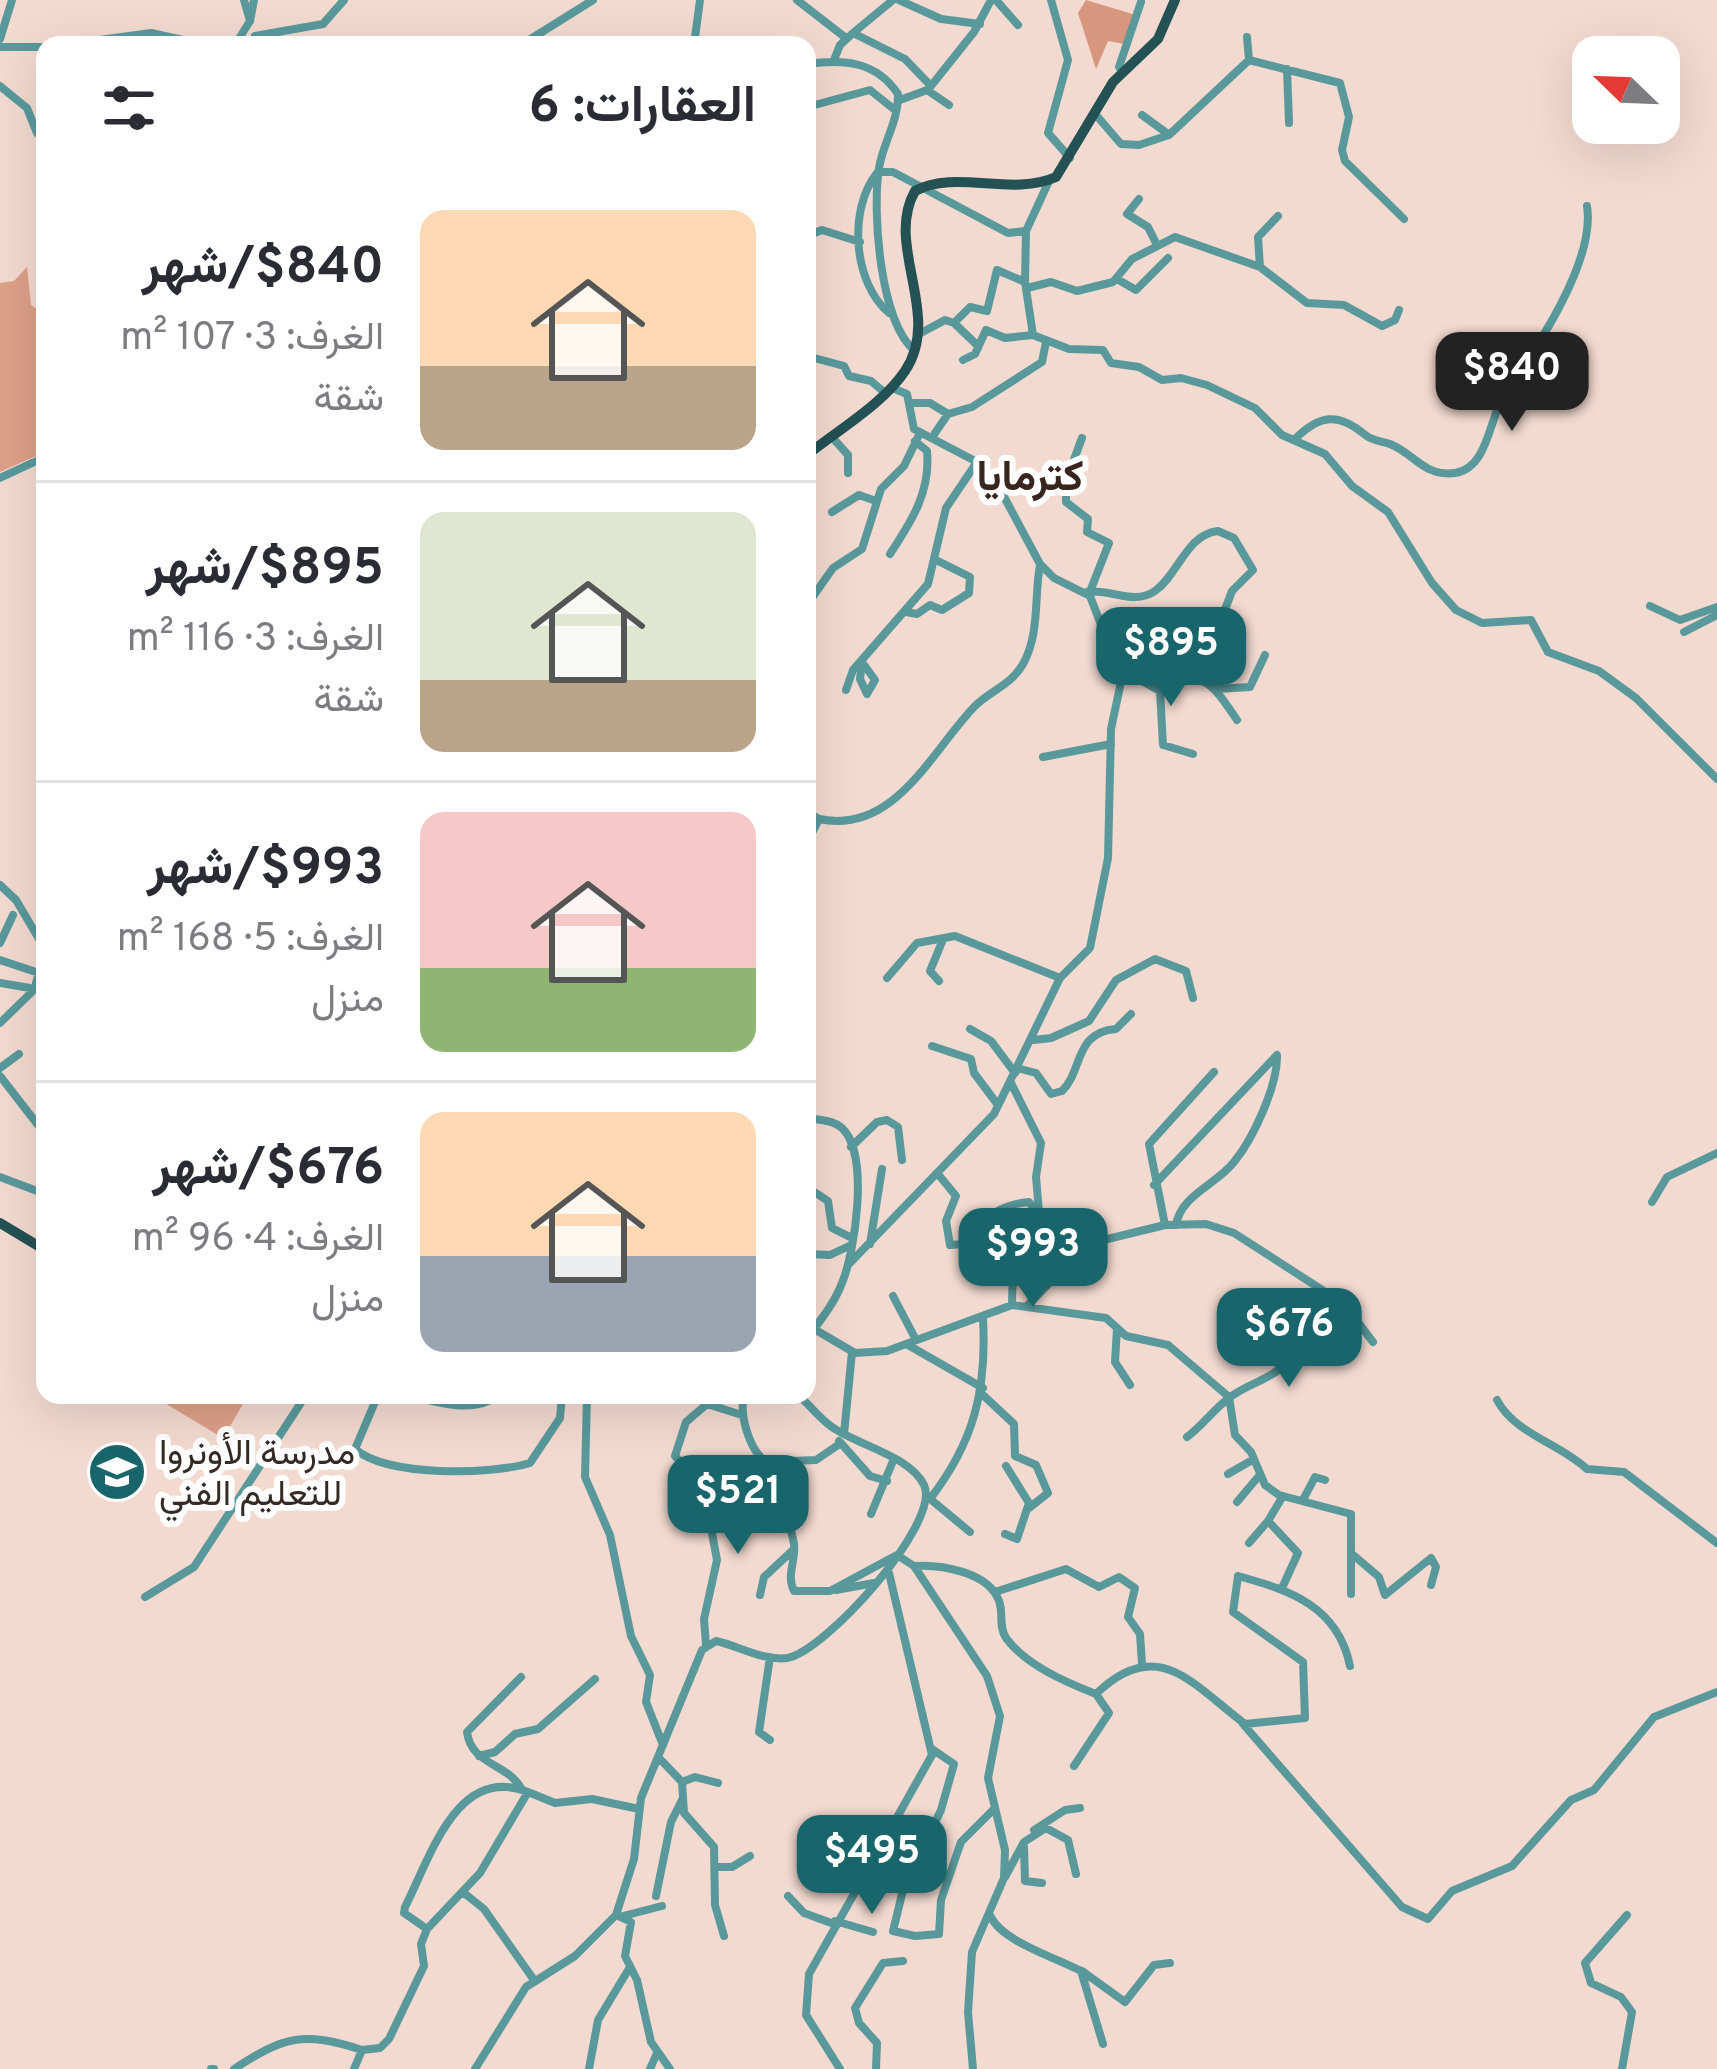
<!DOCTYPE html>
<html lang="ar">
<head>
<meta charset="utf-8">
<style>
  :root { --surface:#fff; --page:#f7f7f7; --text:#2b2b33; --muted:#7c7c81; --line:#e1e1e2; --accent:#18666b }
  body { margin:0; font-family:Overpass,Vazirmatn,sans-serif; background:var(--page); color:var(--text); direction:rtl; height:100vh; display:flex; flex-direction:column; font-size:45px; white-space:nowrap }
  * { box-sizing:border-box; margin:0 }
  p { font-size:39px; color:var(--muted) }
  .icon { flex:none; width:66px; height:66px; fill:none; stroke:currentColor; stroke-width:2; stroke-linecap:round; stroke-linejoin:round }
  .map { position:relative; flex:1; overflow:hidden; direction:ltr }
  .panel { position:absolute; left:36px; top:36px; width:780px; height:1368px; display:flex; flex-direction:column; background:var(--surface); border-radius:24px; box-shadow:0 12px 48px #0002; direction:rtl }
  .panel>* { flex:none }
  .needle { width:78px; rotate:293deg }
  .tools { position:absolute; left:1572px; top:36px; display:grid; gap:24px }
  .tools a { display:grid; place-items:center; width:108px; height:108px; border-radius:24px; background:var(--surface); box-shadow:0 12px 48px #0002; font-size:60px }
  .price { position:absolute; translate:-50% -102px; padding:0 27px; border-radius:24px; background:var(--accent); color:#fff; font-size:39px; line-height:78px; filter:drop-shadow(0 3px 6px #0008) }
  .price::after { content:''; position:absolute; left:50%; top:72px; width:36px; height:27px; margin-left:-18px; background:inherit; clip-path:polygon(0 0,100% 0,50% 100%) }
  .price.current { background:#222; color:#fff }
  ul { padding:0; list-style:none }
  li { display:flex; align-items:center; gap:36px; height:300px; padding:0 60px }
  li+li { border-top:3px solid var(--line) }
  li span { display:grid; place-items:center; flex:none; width:336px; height:240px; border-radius:24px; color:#555 }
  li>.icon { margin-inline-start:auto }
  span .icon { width:144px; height:144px; fill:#fffc; stroke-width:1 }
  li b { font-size:51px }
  h2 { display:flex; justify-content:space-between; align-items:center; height:144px; padding:0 60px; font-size:51px }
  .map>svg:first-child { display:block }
  .green { fill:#dea089 }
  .forest { fill:#d7977e }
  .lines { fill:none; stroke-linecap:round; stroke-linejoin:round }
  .minor { stroke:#59999c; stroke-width:8 }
  .major { stroke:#245154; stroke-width:10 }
  .labels { text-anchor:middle; stroke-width:12; stroke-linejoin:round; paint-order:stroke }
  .poi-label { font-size:36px; fill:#342b27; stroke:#fff; text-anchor:start }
  .quarter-label { font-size:42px; font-weight:bold; fill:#38251e; stroke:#fff }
</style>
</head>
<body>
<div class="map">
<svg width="1717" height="2069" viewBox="0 0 1717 2069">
  <rect width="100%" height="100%" fill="#f3dad0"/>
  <path class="green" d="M27 267 31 305 45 315V452L0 472V283L14 281Z
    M161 1395H240L246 1399 223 1438 158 1399Z"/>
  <path class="forest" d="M1086 0 1139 16 1124 44 1108 41 1096 69 1078 13Z"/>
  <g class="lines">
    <path class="minor" d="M244 0 250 21
      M797 0 846 38
      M899 0 941 19 980 24
      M996 0 1018 25
      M1051 0 1068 60 1048 133 1070 158
      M853 33 893 0
      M255 36 323 24 344 0
      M1247 37 1249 60
      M0 39 12 0
      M63 45 151 33 206 45
      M235 45 250 21 254 0
      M521 45 593 0
      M694 45 700 0
      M0 47H45
      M834 60 840 45 853 33 905 59 931 86 974 32 991 0
      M807 64C844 59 876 61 898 94 899 120 883 143 879 168 872 212 880 323 915 351
      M1287 69 1289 123
      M1123 72 1119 67 1141 2
      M0 86 27 108 37 133
      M900 100 927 90 949 105
      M807 107 870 90 895 110
      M1096 115 1121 144 1139 145 1169 135 1249 60 1340 83 1349 117 1342 150 1345 161 1404 219
      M1142 115 1168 134
      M879 172H893L1008 233 1026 231
      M877 173C848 209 853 283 889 313
      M1049 181 1026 231 1025 282 1033 335 1069 349 1103 350 1111 363 1139 367 1162 380 1181 378 1207 385 1255 408 1282 435 1325 454 1352 486 1388 512 1432 583 1456 610 1482 623 1531 620 1548 652 1599 671 1636 698 1717 779
      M1139 199 1127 214 1148 227 1156 243
      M807 236 822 230 860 242
      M1260 267 1258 237 1278 216
      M1117 279 1136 290 1168 258
      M1027 288 1051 282 1077 291 1113 282 1132 259 1175 237 1260 267 1307 303 1344 305 1382 326 1395 320 1399 310
      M954 323 977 345
      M919 334 945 320 954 323 970 307 987 311 997 270 1025 282
      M807 356 844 366 849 376 871 381 884 392
      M963 360 975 354 986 330 1005 338 1033 335
      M912 403H930L948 414
      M933 436 948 414 972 407 1042 362 1046 342
      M832 437 848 455V473
      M1082 438 1066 481V502L1088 519 1087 532 1109 543 1091 589
      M1295 439C1320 414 1339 413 1364 434 1372 441 1381 441 1390 444 1415 454 1424 477 1455 473 1488 468 1489 419 1503 398 1534 352 1596 262 1587 206
      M0 478 45 457
      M832 512 859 495 876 501
      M890 554C911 522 931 492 927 451L915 441
      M1087 592C1110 588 1133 606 1155 591 1178 575 1187 534 1218 531L1234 538 1253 570 1232 591 1221 620
      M807 605 833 568 862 549 881 489 904 466 920 433
      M1650 606 1680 620 1717 607
      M906 612 917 614 930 605 942 610 969 593 970 577 934 559
      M1684 632 1717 615
      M862 662 875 680 867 694 860 679Z
      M1124 671 1160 691C1203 667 1212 683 1237 720
      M1216 689 1250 687 1265 655
      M846 690 853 670 928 584 946 508 977 462
      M1160 691 1163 745 1193 754
      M1043 757 1111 744
      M807 812 819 819 807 843
      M819 819C895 835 932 750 975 706 990 691 1012 684 1023 664 1040 634 1034 597 1040 565
      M0 885 16 900 45 949
      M0 943 13 915
      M0 960 39 973 36 983
      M887 978 917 943 955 936 1060 978
      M939 981 930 971 942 942
      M0 983 30 988
      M0 1023 45 979
      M970 1029 991 1041 1015 1073
      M1034 1040 1051 1038 1089 1021 1116 980 1155 959 1186 971 1193 998
      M932 1046 971 1059 974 1073 998 1105
      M0 1068 19 1054
      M1017 1068 1036 1073 1051 1094 1062 1091C1083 1071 1074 1032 1116 1029L1131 1014
      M0 1076 45 1134
      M807 1117C819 1121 832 1119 842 1128 870 1154 855 1252 842 1283 834 1304 820 1321 807 1338
      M851 1147 877 1122 887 1120 898 1127 902 1160
      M938 1174 956 1196 946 1221 950 1245 964 1244C978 1220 1001 1204 1029 1202L1038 1214
      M0 1177 45 1194
      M1154 1185 1277 1055C1278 1085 1253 1139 1234 1162 1216 1185 1181 1195 1176 1225
      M807 1187 828 1201 832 1228 852 1238
      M1652 1202 1667 1177 1717 1153
      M1165 1225 1149 1144 1214 1072
      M870 1244 882 1169
      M807 1254 830 1255 849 1246
      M848 1265 994 1114 1060 978 1090 948 1108 858 1111 729 1124 668 1108 643 1090 596 1054 578 1040 564 1002 493 977 462 914 429 907 394 892 388
      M893 1296 915 1338
      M1012 1305 1106 1318 1126 1336 1168 1345 1229 1397 1235 1435 1251 1452 1265 1485 1279 1495 1351 1514V1594
      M1028 1305 1087 1244 1165 1225 1206 1224 1234 1233 1344 1304 1373 1342
      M1117 1328 1115 1362 1130 1385
      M814 1329 855 1353 887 1351 1012 1305 1013 1266 1039 1212 1036 1177 1041 1143 1011 1083
      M908 1345 983 1388
      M378 1395 355 1449C387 1477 490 1475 530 1463L560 1418 562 1395
      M410 1395C438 1403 474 1414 499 1395
      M587 1395 585 1477 610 1535 631 1636 650 1675 646 1702 663 1745
      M744 1395C739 1416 750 1450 765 1461 768 1491 790 1515 794 1544 796 1561 786 1575 794 1591H830L897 1555 914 1566 987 1676 1000 1716 988 1778 1005 1850 1004 1878 972 1952 968 2012 973 2069
      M984 1396 1014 1424 1015 1456 1036 1465 1048 1493 1029 1508
      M1497 1400C1515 1434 1559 1443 1587 1469L1624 1472 1717 1543
      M742 1415 707 1404 686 1422 675 1456 693 1475 749 1495
      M844 1434 852 1352
      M1187 1437C1202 1426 1214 1409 1229 1398 1255 1377 1292 1379 1297 1335
      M839 1441 870 1476 887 1481
      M765 1462 816 1460 841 1443
      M1228 1474 1254 1459
      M929 1498 970 1532
      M1304 1498 1315 1477 1325 1480
      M930 1499C974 1442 987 1390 983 1319
      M1237 1502 1258 1477
      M871 1514 893 1461
      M1005 1534 1017 1539 1029 1503 1006 1466
      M1249 1543 1268 1521
      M1352 1554 1379 1577 1385 1595 1431 1558 1436 1567 1431 1585
      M914 1566C940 1564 989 1572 999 1601 1004 1614 998 1626 1006 1638 1026 1665 1065 1682 1096 1694 1158 1634 1193 1685 1245 1724L1305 1718 1303 1662 1233 1612 1238 1576C1289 1590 1338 1606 1350 1666
      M1283 1586 1298 1553 1268 1521 1283 1496
      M836 1590 874 1583
      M995 1592 1066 1569 1099 1587 1119 1577 1135 1588 1128 1617 1140 1634 1142 1664
      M760 1595 764 1577 792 1551
      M145 1597 194 1567 306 1395
      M706 1645 704 1619 717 1560 711 1528 766 1477
      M770 1657 759 1732 770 1740
      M1243 1724 1402 1907 1428 1919 1452 1891 1512 1866 1571 1800 1594 1790 1654 1717 1717 1692
      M932 1749 954 1764 941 1810 903 1890 893 1931 915 1936 939 1934 941 1900 961 1842 994 1809
      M479 1756 495 1752 515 1734 538 1729 595 1679
      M660 1759 682 1782 684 1813 714 1847 715 1905 724 1936
      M1074 1766 1109 1713 1096 1694
      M682 1782 695 1777 718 1783
      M521 1788C507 1763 471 1765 467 1732L521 1677
      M1034 1830 1065 1810 1080 1808
      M1024 1847 1025 1881 1042 1883
      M917 1861 948 1876
      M716 1867H732L750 1856
      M1005 1877 1024 1842 1046 1828 1068 1840 1076 1874
      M464 1893 484 1909 534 1980
      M656 1896 671 1822 682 1800
      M788 1896 804 1913 834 1924
      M616 1915 631 1922 625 1956 637 1980 651 2042 670 2069
      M623 1916 662 1906
      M991 1917C1002 1941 1056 1958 1081 1971L1103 2044
      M835 1921 873 1932
      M427 1929 404 1913 405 1907C431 1856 457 1764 528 1792
      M1082 1971 1125 2002 1154 1965 1170 1963
      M211 2069H214
      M234 2069C285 2036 303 2031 362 2050
      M354 2069 362 2050 380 2048 389 2039 424 1966 421 1944 427 1929 480 1873 528 1792 555 1803 592 1799 639 1809
      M475 2069 526 1987 575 1956 616 1915 634 1859 641 1798 702 1650 716 1641C739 1646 763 1661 787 1658 825 1652 942 1522 924 1485 910 1456 857 1445 832 1427 819 1418 810 1405 798 1395
      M589 2069 598 2020 630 1967
      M650 2069 657 2053
      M840 2069 806 2015 809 1974 932 1755 889 1573
      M876 2069 877 2043 859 2023 855 2008 883 1963 903 1961
      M1622 2069 1632 2012 1621 1997 1591 1983 1585 1963 1627 1915"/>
    <path class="major" d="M807 455C838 430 883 404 905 371 943 314 884 246 915 191 956 169 1011 197 1056 177L1113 82 1158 39 1175 0
      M0 1223 45 1250"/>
  </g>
  <defs>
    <symbol id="university-disc" viewBox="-11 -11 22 22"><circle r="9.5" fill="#18666b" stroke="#fff"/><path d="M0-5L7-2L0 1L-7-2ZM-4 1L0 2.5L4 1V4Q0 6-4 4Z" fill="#fff"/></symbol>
  </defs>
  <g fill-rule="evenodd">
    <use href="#university-disc" x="84" y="1439" width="66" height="66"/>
  </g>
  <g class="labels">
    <g class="poi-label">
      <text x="159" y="1464">مدرسة الأونروا<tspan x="159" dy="41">للتعليم الفني</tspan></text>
    </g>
    <g class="quarter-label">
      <text x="1030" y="490">كترمايا</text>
    </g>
  </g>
</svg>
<div class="tools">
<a><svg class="needle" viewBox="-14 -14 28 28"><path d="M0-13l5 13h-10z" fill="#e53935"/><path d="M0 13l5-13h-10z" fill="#7c7c81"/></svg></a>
</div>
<b class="price current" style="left:1512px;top:434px">$840</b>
<b class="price" style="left:1171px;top:709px">$895</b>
<b class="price" style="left:1033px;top:1310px">$993</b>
<b class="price" style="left:1289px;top:1390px">$676</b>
<b class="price" style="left:738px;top:1557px">$521</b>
<b class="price" style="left:872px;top:1917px">$495</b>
<section class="panel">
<h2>العقارات: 6<svg class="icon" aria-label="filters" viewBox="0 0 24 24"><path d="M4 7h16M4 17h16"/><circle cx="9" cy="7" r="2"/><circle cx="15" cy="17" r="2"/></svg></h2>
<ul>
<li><span style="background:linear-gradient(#ffd9b3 65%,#b9a48a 0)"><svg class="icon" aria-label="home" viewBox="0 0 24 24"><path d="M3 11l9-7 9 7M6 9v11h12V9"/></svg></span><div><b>$840/شهر</b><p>الغرف: 3 · 107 m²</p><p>شقة</p></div></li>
<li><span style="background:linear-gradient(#dfe7d0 70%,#b9a48a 0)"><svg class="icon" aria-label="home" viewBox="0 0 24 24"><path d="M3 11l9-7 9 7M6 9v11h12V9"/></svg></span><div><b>$895/شهر</b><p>الغرف: 3 · 116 m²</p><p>شقة</p></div></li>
<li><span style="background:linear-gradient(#f6c9c9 65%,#8fb573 0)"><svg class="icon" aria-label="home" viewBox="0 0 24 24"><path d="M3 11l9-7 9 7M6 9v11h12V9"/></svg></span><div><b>$993/شهر</b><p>الغرف: 5 · 168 m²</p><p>منزل</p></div></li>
<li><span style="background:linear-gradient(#ffd9b3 60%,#9aa5b1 0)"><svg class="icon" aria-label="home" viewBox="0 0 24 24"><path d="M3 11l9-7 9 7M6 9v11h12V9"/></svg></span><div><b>$676/شهر</b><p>الغرف: 4 · 96 m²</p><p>منزل</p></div></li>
</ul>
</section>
</div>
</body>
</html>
